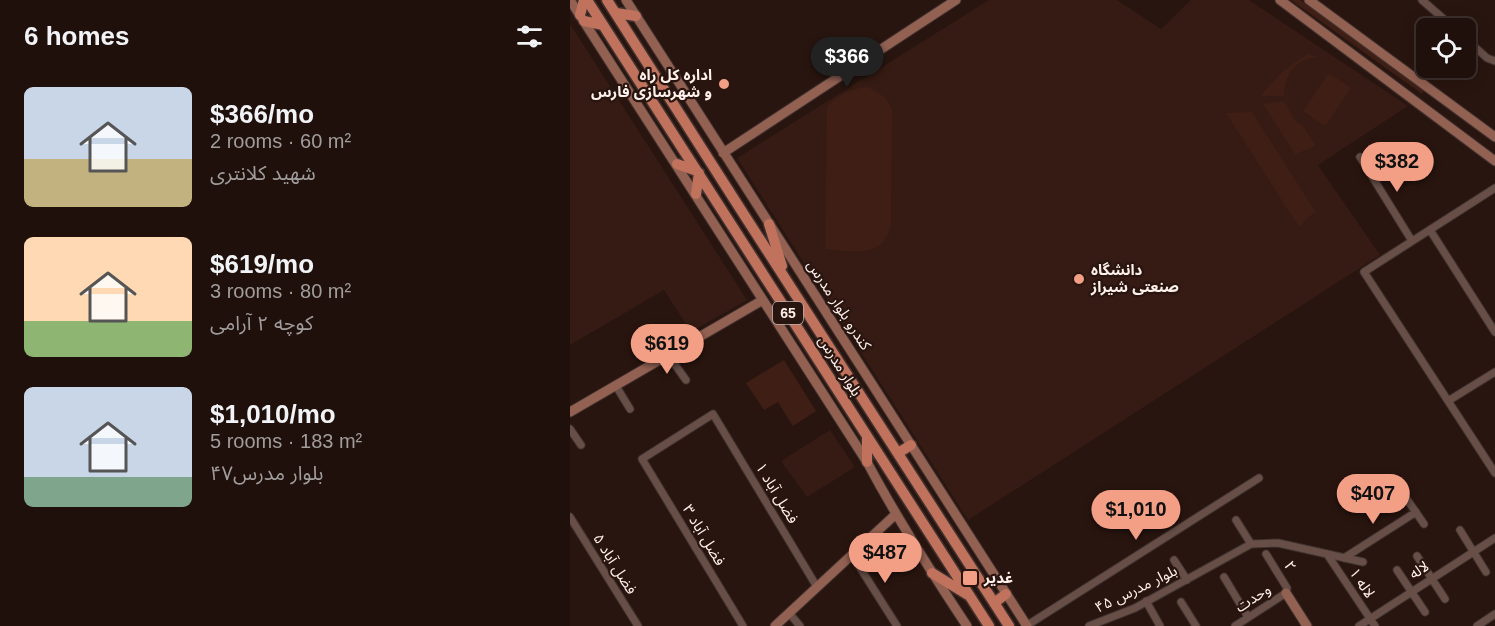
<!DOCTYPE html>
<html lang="en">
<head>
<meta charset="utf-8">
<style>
  :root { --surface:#1f100b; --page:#2c1e19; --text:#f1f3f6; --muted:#a19d9d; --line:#3c302c; --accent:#f39f86 }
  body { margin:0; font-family:Arial,"Noto Sans Arabic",sans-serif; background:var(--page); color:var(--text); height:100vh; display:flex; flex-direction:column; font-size:22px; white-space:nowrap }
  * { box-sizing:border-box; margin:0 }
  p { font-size:20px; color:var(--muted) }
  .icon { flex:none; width:33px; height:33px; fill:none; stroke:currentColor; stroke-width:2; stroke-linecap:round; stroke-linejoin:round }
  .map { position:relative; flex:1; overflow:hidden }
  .sheet { display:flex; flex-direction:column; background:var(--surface); width:570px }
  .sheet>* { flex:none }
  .controls { position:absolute; left:846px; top:18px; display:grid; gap:12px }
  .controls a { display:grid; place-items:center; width:60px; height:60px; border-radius:9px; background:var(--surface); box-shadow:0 3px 15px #0003,0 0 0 2px var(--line); font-size:30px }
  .price { position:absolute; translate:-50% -51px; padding:0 14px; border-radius:21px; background:var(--accent); color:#111; font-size:20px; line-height:39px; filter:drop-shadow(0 2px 3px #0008) }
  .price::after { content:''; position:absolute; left:50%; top:36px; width:18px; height:14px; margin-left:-9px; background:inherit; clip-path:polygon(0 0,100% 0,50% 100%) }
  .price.on { background:#222; color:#fff }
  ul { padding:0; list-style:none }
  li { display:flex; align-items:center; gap:18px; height:150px; padding:0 24px }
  li span { display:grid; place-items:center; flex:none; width:168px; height:120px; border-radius:9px; color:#555 }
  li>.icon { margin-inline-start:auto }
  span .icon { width:72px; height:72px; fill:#fffc; stroke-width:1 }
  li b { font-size:26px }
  h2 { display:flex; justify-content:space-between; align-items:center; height:72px; padding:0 24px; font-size:26px }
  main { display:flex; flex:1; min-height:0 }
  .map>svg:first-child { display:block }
  .built { fill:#351b13 }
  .green { fill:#3f1f15 }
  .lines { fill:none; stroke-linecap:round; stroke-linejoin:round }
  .street-casing { stroke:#403230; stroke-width:9 }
  .secondary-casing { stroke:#403230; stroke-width:11 }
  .primary-casing { stroke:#403230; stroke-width:13 }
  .street { stroke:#674f48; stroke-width:7 }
  .secondary { stroke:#936152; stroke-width:9 }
  .primary { stroke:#c0725c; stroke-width:10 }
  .poi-dot { fill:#f39f86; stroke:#29150f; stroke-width:2 }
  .labels { text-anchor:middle; stroke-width:4.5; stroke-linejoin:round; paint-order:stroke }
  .shield { fill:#29150f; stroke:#bfaeaa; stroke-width:1.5 }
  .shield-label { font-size:14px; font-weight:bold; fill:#fff0ec }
  .poi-label { font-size:15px; font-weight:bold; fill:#fff0ec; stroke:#29150f; text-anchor:start }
  .street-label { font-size:15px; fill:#fff0ec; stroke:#29150f }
</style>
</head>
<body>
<main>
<section class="sheet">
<h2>6 homes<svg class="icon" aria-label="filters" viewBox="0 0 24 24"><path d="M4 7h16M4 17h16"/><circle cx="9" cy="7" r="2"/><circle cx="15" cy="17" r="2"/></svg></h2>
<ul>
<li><span style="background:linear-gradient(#c9d6e8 60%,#c2b280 0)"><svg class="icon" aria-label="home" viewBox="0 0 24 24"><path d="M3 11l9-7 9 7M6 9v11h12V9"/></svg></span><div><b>$366/mo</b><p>2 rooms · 60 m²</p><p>شهید کلانتری</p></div></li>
<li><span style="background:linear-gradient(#ffd9b3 70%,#8fb573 0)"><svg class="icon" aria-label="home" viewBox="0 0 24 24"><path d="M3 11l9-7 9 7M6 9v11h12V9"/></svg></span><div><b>$619/mo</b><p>3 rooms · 80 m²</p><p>کوچه ۲ آرامی</p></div></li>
<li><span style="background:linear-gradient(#c9d6e8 75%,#7fa58c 0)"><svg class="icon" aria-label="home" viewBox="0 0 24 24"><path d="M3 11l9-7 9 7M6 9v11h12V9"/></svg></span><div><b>$1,010/mo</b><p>5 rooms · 183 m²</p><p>بلوار مدرس۴۷</p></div></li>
</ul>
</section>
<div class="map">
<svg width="925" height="626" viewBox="0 0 925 626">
  <rect width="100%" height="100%" fill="#29150f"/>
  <path class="built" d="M419 0H547L591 29 621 0H679L838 106 748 165 810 255 398 520 167 158Z
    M0 24 177 300 121 332 94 290 0 345Z
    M260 430 285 467 237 497 211 461Z"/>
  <path class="green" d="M721 0H730L742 8 854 90 852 94Z
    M738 54 748 57C725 60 715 73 714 96H691C704 78 719 65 738 54Z
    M759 73 781 88 755 126 733 111Z
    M296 87C309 91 316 97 322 109L321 227C310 260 283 251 255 249L257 106C271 95 278 89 296 87Z
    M714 101 726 122 733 126 746 146 725 154 693 104Z
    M682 112 745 211 729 227 656 113Z
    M214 360 246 411 223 426 208 402 194 410 176 383Z"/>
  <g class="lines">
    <defs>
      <path id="street" d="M852 0 884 28
        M896 39 917 58 925 61
        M790 157 842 241
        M925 188 794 272 925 473
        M860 230 925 332
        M98 355 116 380
        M46 386 60 409
        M878 401 925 372
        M0 429 11 445
        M836 498 854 524
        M0 517 68 626
        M666 520 681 544
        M890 530 916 572
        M757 554 805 626
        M282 555 327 626
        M847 556 875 599
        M774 558 846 512
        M604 560 617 580
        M827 570 855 612
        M654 577 678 617
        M576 601 590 626
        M611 602 626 626
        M219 613 230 626
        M173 626 72 459 143 414 247 587
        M456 626 689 478
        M519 626 565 608 681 544 708 543 793 562
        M665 626 716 593 717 588 696 554
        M789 626 925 538
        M907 626 925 614"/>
      <path id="secondary" d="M0 0 297 462C327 518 361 572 397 626
        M56 0 457 626
        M710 0 925 161
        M739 0 925 137
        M153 153 386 0
        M0 412 193 300
        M716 593 737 626
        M205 626 326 514"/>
      <path id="primary" d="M17 0 419 626
        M37 0 171 210 439 626
        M46 13 66 16
        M10 15 14 0
        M14 21 33 25
        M107 164 127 171
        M126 194 129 173
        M199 224 212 266
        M297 438V462
        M328 453 341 445
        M362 573 398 595
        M424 603 436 594"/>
    </defs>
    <use href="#street" class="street-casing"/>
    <use href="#secondary" class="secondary-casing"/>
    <use href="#primary" class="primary-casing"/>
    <use href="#street" class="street"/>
    <use href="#secondary" class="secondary"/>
    <use href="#primary" class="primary"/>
  </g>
  <g class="poi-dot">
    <circle cx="154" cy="84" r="6"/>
    <circle cx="509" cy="279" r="6"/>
    <rect x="392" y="570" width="16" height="16" rx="3"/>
  </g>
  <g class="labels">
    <rect class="shield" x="203" y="302" width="30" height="22" rx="4.5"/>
    <g class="shield-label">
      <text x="218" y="318">65</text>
    </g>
    <g class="poi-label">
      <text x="142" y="80" text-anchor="end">اداره کل راه<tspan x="142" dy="17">و شهرسازی فارس</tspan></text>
      <text x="521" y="275">دانشگاه<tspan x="521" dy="17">صنعتی شیراز</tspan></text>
      <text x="414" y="583">غدیر</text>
    </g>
    <g class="street-label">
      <text transform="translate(269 305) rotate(57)" y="5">کندرو بلوار مدرس</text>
      <text transform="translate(270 366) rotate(58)" y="5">بلوار مدرس</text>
      <text transform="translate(207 493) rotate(59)" y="5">فضل آباد ۱</text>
      <text transform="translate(134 535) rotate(59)" y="5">فضل آباد ۳</text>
      <text transform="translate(45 564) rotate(58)" y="5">فضل آباد ۵</text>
      <text transform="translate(720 566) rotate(58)" y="5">۲</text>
      <text transform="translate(849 570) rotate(-33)" y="5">لاله</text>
      <text transform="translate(792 583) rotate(56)" y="5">لاله ۱</text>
      <text transform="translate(566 589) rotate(-26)" y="5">۴۵ بلوار مدرس</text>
      <text transform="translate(683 598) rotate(-33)" y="5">وحدت</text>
    </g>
  </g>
</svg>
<div class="controls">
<a><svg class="icon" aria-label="locate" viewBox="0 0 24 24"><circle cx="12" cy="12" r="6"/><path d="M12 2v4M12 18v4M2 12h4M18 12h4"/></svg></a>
</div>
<b class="price on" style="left:277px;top:88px">$366</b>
<b class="price" style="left:827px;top:193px">$382</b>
<b class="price" style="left:97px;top:375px">$619</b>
<b class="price" style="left:803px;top:525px">$407</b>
<b class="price" style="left:566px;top:541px">$1,010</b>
<b class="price" style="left:315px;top:584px">$487</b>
</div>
</main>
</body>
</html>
